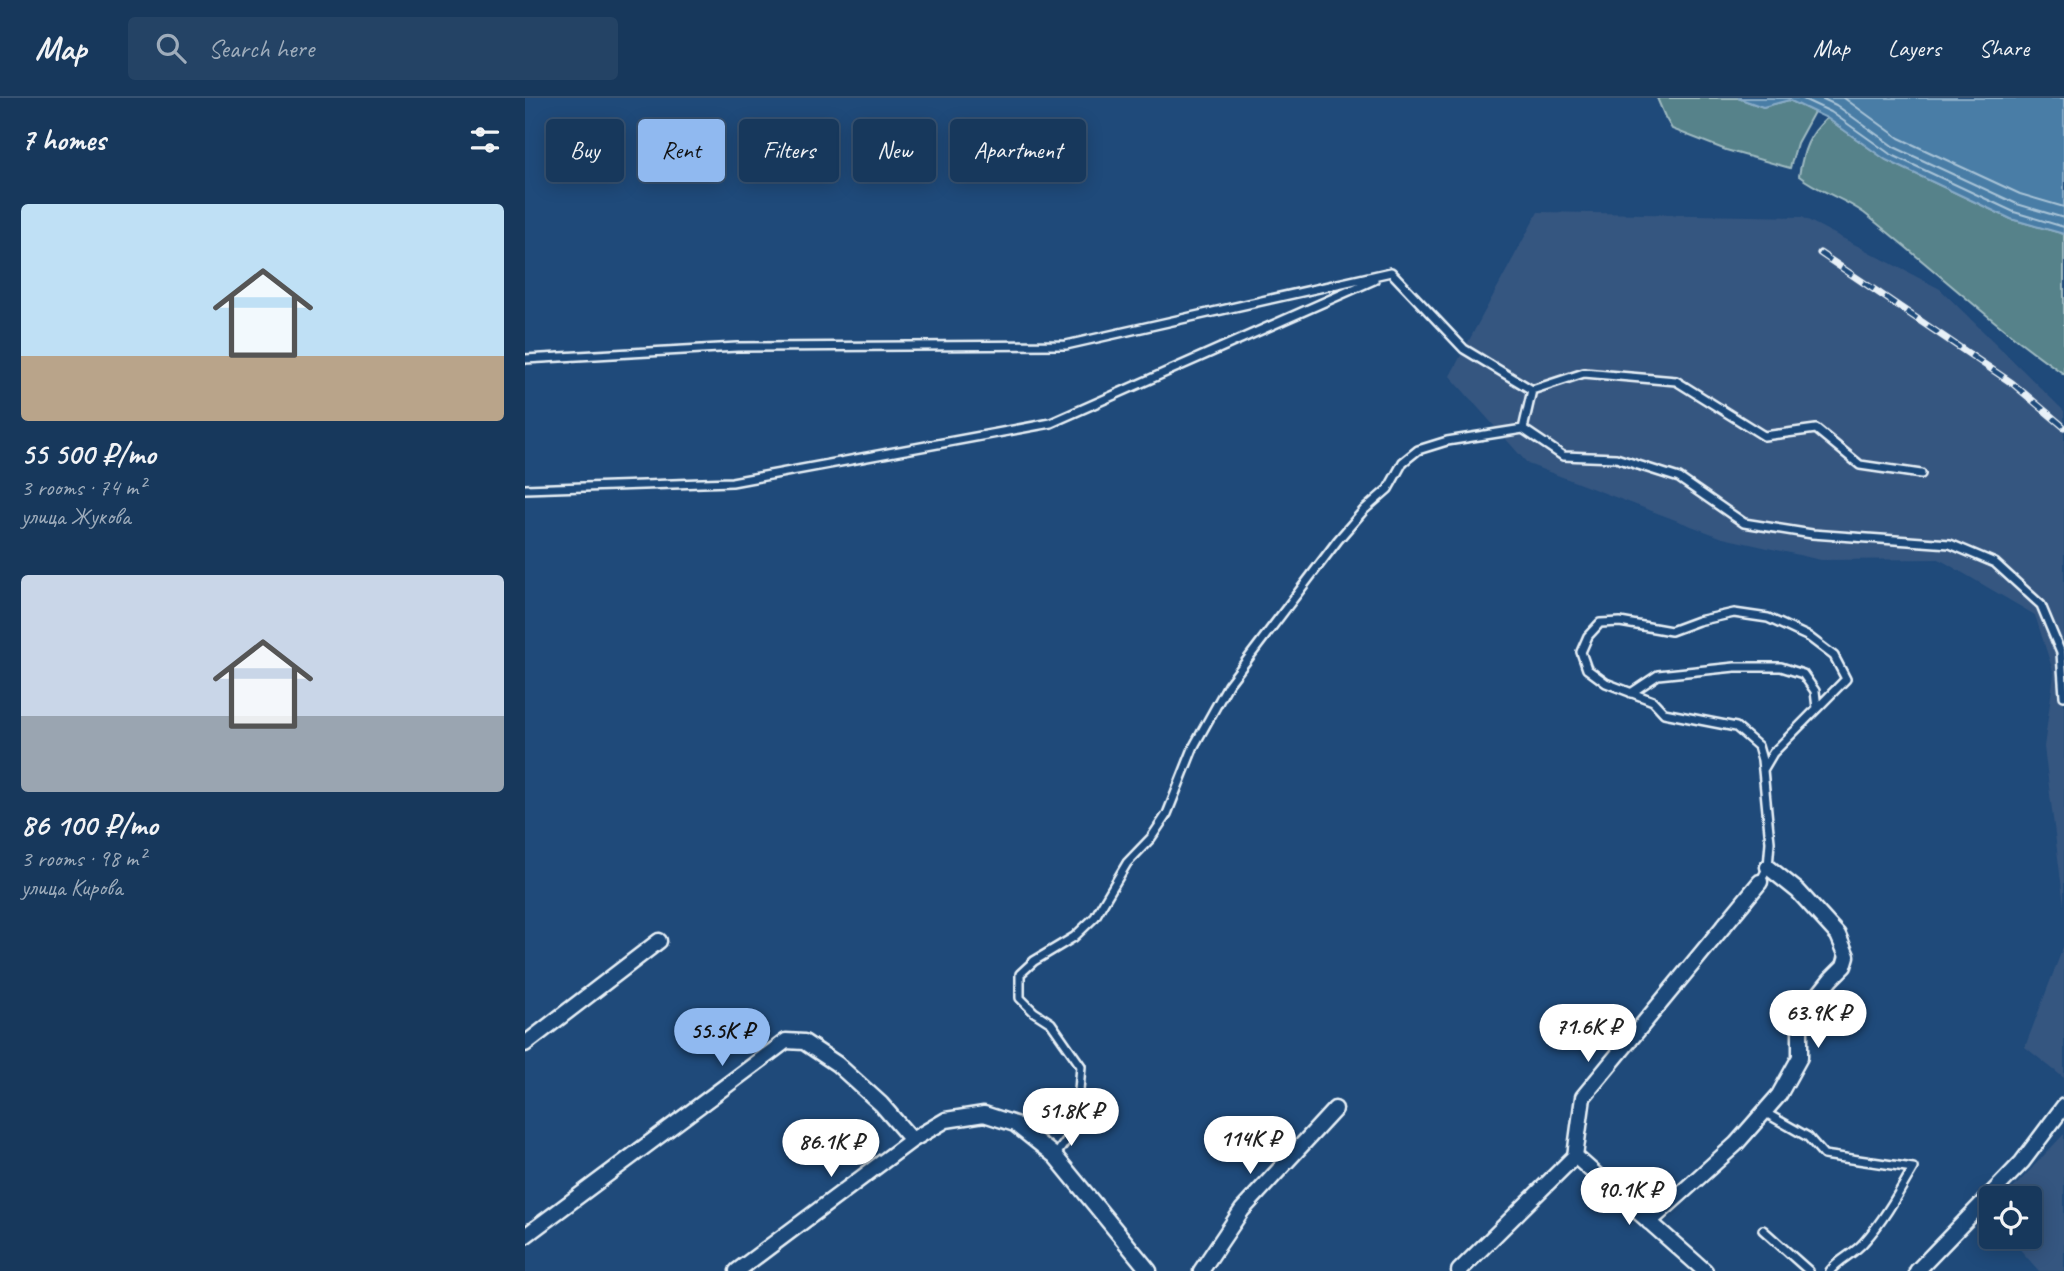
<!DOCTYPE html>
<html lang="en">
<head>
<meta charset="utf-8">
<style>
  :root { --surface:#17385c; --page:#244365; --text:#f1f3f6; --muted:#9eacbb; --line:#365272; --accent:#90b9f0 }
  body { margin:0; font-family:Caveat,sans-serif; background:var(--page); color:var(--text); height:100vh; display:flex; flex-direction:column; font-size:26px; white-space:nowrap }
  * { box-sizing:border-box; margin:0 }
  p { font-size:23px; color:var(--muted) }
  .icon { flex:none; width:38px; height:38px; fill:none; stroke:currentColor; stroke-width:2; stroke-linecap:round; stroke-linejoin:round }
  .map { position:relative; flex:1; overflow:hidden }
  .sheet { display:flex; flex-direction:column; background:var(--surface); width:525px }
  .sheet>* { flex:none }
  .hud { position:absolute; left:21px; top:21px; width:665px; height:63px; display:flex; gap:14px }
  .buttons { position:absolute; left:1454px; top:1088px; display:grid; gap:14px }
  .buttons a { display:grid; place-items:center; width:63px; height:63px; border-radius:7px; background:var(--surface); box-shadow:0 4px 18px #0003,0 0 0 2px var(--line); font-size:35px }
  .price { position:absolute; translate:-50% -60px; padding:0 16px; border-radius:24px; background:#fff; color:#222; font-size:23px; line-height:46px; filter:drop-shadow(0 2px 4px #0008) }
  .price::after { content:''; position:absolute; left:50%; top:42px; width:21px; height:16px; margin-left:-10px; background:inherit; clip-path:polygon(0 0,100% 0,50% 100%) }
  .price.current { background:var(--accent); color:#111 }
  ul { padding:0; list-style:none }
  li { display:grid; align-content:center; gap:14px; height:371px; padding:0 21px }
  li span { display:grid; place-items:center; height:217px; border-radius:7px; color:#555 }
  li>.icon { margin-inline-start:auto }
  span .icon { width:126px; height:126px; fill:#fffc; stroke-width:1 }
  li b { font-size:30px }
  h2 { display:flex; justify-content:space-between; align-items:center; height:84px; padding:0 21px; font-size:30px }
  .tag { padding:0 24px; border-radius:7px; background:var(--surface); box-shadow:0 4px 18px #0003,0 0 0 2px var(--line); font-size:24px; line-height:63px }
  .tag.current { background:var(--accent); color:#111 }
  header { display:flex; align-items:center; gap:42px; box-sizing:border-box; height:98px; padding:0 35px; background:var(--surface); border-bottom:2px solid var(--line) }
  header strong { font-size:33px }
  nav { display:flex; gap:38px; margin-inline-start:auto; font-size:24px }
  .search { width:490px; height:63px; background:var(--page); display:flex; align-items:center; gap:18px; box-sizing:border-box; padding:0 24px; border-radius:7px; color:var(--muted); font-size:26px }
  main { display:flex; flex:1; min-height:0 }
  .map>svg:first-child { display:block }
  .built { fill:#365680 }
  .green { fill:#56828a; stroke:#9fbac1; stroke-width:2 }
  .water { fill:#487da6; stroke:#88abc7; stroke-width:2 }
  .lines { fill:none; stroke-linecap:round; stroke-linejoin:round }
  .shore { stroke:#a8c3d7; stroke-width:2 }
  .lane-casing { stroke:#e8f1f8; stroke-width:12 }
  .street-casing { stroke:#e8f1f8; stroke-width:19 }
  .lane { stroke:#1f4a7a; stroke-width:7 }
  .street { stroke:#1f4a7a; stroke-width:14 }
  .rail-casing { stroke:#e8f1f8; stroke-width:7 }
  .rail { stroke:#1f4a7a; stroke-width:4.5; stroke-dasharray:13; stroke-linecap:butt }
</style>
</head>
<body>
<header>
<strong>Map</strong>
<div class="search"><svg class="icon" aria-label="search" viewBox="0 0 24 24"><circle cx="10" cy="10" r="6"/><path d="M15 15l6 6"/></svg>Search here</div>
<nav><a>Map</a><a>Layers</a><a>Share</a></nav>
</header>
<main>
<section class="sheet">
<h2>7 homes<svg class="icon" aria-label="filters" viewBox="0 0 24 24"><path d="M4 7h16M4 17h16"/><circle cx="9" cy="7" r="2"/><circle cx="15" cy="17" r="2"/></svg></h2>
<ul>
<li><span style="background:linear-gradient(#bfe0f5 70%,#b9a48a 0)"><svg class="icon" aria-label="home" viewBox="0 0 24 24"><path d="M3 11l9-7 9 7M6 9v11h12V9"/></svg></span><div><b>55 500 ₽/mo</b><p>3 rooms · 74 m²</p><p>улица Жукова</p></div></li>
<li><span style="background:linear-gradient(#c9d6e8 65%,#9aa5b1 0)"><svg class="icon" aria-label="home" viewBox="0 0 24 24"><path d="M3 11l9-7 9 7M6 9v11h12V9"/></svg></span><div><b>86 100 ₽/mo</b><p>3 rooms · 98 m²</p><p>улица Кирова</p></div></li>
</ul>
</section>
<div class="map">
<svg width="1539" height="1173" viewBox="0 0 1539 1173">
  <rect width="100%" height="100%" fill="#1f4a7a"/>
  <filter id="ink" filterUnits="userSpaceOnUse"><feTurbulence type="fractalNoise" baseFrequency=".0143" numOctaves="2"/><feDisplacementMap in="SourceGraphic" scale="14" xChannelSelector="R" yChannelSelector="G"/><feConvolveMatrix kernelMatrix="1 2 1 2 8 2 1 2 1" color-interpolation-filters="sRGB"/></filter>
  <g filter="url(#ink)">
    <path class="built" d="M1013 114 1277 119 1415 191 1539 313V807L1519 649 1529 576 1510 517 1414 461 1296 462 1198 440 1003 366 925 278Z
      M1539 847V980L1500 949Z
      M1539 1036V1173H1514L1484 1139H1505V1101H1478Z"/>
    <path class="green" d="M1132 0H1213L1238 9 1264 2 1289 14 1272 45 1265 70 1201 52 1147 31 1140 19Z
      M1302 20 1361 62 1486 121 1539 136V276C1468 227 1406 168 1339 115 1319 100 1294 94 1274 78 1278 53 1283 37 1302 20Z"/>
    <path class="water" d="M1213 0H1539V136L1486 121 1361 62 1302 20 1264 2 1238 9Z"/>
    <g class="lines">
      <path class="shore" d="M1276 0 1306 14 1365 56 1489 114 1539 129
        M1296 0 1311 7 1369 49 1492 106 1539 120
        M1319 0 1374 40 1495 96 1539 109"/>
      <defs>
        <path id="lane" d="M0 261 212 249 541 247 866 174 939 251 1007 292
          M1396 376 1335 367 1291 331 1239 338 1151 283 1059 275 1007 292 998 331 1038 358 1091 360 1154 380 1219 425 1287 436 1425 446 1470 465 1516 507 1536 555 1539 598
          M0 391 207 384 526 325 849 182
          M1106 595 1133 577 1210 569H1256L1278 576 1290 593 1292 610
          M1235 784 1243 769 1245 744 1237 662 1233 648 1211 629 1139 615 1128 603 1081 585 1062 571 1056 554 1063 538 1075 525 1095 524 1146 533 1173 523 1209 515 1243 520 1284 539 1309 558 1321 581 1248 655 1238 672
          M1239 1014 1283 1039 1299 1057 1388 1070C1373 1096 1359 1122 1339 1144 1329 1156 1314 1161 1305 1173
          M530 1058 551 1029 556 968 526 925 509 914 495 900V876L509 863 549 839 570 819 602 765 626 740 642 716 669 648 703 587 813 442 839 412 863 391 878 364 893 352 922 343 998 331
          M1238 1132 1284 1173"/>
        <path id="street" d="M0 946 134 843
          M1050 1058 1180 1173
          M1124 1124 1211 1046 1254 997 1275 959V920L1306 881 1319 868 1322 858 1313 837 1273 793 1243 769
          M0 1138 261 943 279 944 312 966 356 1006 387 1042
          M212 1173 387 1042 421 1022 459 1016 490 1026 530 1058 624 1173
          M676 1173 717 1112 810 1011
          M934 1173 1050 1058 1058 999 1235 784
          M1392 1173 1497 1064 1539 1008"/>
      </defs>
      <use href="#lane" class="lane-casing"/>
      <use href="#street" class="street-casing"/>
      <use href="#lane" class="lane"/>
      <use href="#street" class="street"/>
      <defs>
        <path id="rail" d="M1295 155 1487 285 1539 329"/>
      </defs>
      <use href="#rail" class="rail-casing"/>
      <use href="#rail" class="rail"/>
    </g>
  </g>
</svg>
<div class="buttons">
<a><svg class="icon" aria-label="locate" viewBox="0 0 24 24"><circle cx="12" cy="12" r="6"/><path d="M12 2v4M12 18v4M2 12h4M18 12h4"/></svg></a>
</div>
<b class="price" style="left:1293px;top:952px">63.9K ₽</b>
<b class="price" style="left:1063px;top:966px">71.6K ₽</b>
<b class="price current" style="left:197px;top:970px">55.5K ₽</b>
<b class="price" style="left:546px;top:1050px">51.8K ₽</b>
<b class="price" style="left:725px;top:1078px">114K ₽</b>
<b class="price" style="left:306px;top:1081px">86.1K ₽</b>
<b class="price" style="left:1104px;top:1129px">90.1K ₽</b>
<div class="hud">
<a class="tag">Buy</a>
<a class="tag current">Rent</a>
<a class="tag">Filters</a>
<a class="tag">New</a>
<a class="tag">Apartment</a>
</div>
</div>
</main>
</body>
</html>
